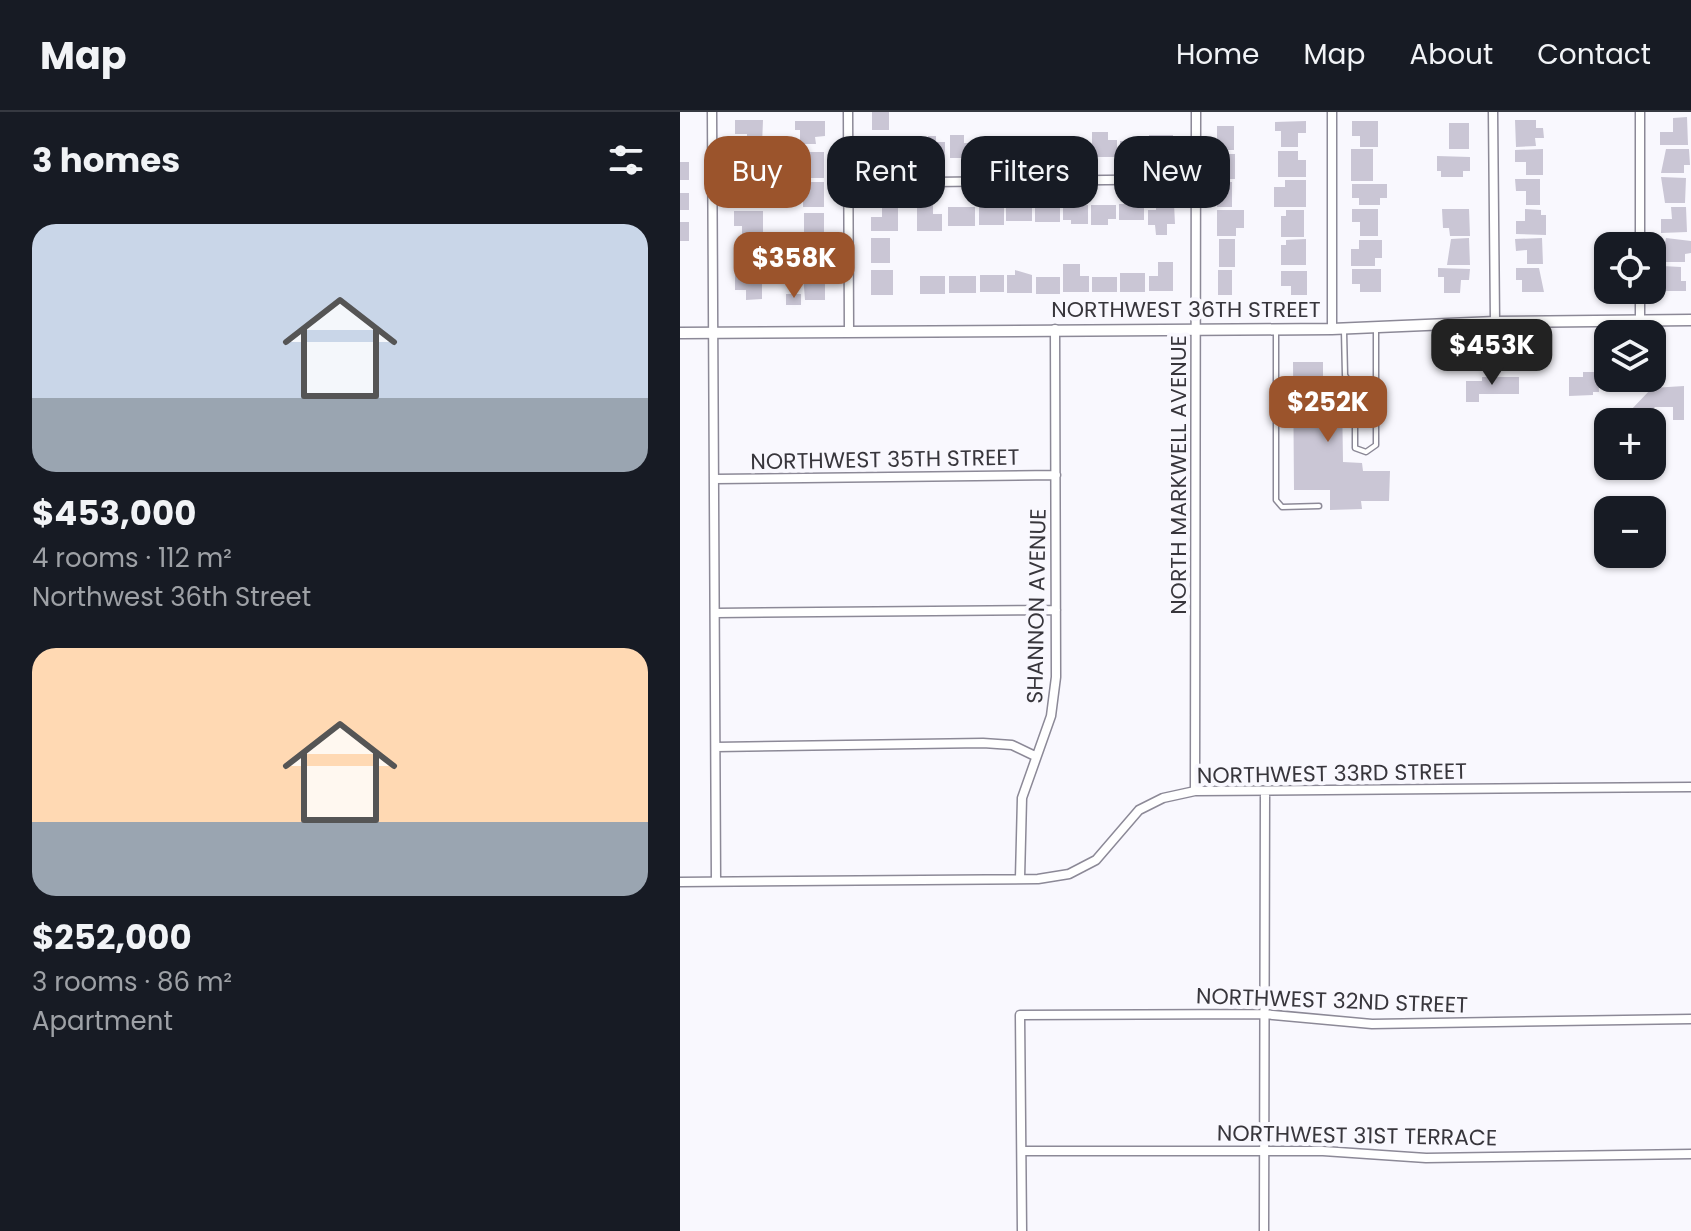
<!DOCTYPE html>
<html lang="en">
<head>
<meta charset="utf-8">
<style>
  :root { --surface:#171b24; --page:#242831; --text:#f1f3f6; --muted:#9ea1a6; --line:#363941; --accent:#9b542c }
  body { margin:0; font-family:Poppins,sans-serif; background:var(--page); color:var(--text); height:100vh; display:flex; flex-direction:column; font-size:30px; white-space:nowrap }
  * { box-sizing:border-box; margin:0 }
  p { font-size:26px; color:var(--muted) }
  .icon { flex:none; width:44px; height:44px; fill:none; stroke:currentColor; stroke-width:2; stroke-linecap:round; stroke-linejoin:round }
  .map { position:relative; flex:1; overflow:hidden }
  .panel { display:flex; flex-direction:column; background:var(--surface); width:680px }
  .panel>* { flex:none }
  .guide { position:absolute; left:24px; top:24px; width:760px; height:72px; display:flex; gap:16px }
  .controls { position:absolute; left:914px; top:120px; display:grid; gap:16px }
  .controls a { display:grid; place-items:center; width:72px; height:72px; border-radius:16px; background:var(--surface); box-shadow:0 2px 6px #0004; font-size:40px }
  .price { position:absolute; translate:-50% -68px; padding:0 18px; border-radius:16px; background:var(--accent); color:#fff; font-size:26px; line-height:52px; filter:drop-shadow(0 2px 4px #0008) }
  .price::after { content:''; position:absolute; left:50%; top:48px; width:24px; height:18px; margin-left:-12px; background:inherit; clip-path:polygon(0 0,100% 0,50% 100%) }
  .price.current { background:#222; color:#fff }
  ul { padding:0; list-style:none }
  li { display:grid; align-content:center; gap:16px; height:424px; padding:0 32px }
  li span { display:grid; place-items:center; height:248px; border-radius:24px; color:#555 }
  li>.icon { margin-inline-start:auto }
  span .icon { width:144px; height:144px; fill:#fffc; stroke-width:1 }
  li b { font-size:34px }
  h2 { display:flex; justify-content:space-between; align-items:center; height:96px; padding:0 32px; font-size:34px }
  .tag { padding:0 28px; border-radius:24px; background:var(--surface); box-shadow:0 2px 6px #0004; font-size:28px; line-height:72px }
  .tag.current { background:var(--accent); color:#fff }
  header { display:flex; align-items:center; gap:48px; box-sizing:border-box; height:112px; padding:0 40px; background:var(--surface); border-bottom:2px solid var(--line) }
  header strong { font-size:38px }
  nav { display:flex; gap:44px; margin-inline-start:auto; font-size:28px }
  main { display:flex; flex:1; min-height:0 }
  .map>svg:first-child { display:block }
  .building { fill:#cac6d5 }
  .lines { fill:none; stroke-linecap:round; stroke-linejoin:round }
  .service-casing { stroke:#8c8997; stroke-width:7 }
  .minor-casing { stroke:#8c8997; stroke-width:11 }
  .tertiary-casing { stroke:#8c8997; stroke-width:13 }
  .service { stroke:#fff; stroke-width:4 }
  .minor { stroke:#fff; stroke-width:8 }
  .tertiary { stroke:#fff; stroke-width:10 }
  .labels { text-anchor:middle; stroke-width:8; stroke-linejoin:round; paint-order:stroke }
  .street-label { font-size:22px; fill:#38363c; stroke:#f9f8fe }
</style>
</head>
<body>
<header>
<strong>Map</strong>
<nav><a>Home</a><a>Map</a><a>About</a><a>Contact</a></nav>
</header>
<main>
<section class="panel">
<h2>3 homes<svg class="icon" aria-label="filters" viewBox="0 0 24 24"><path d="M4 7h16M4 17h16"/><circle cx="9" cy="7" r="2"/><circle cx="15" cy="17" r="2"/></svg></h2>
<ul>
<li><span style="background:linear-gradient(#c9d6e8 70%,#9aa5b1 0)"><svg class="icon" aria-label="home" viewBox="0 0 24 24"><path d="M3 11l9-7 9 7M6 9v11h12V9"/></svg></span><div><b>$453,000</b><p>4 rooms · 112 m²</p><p>Northwest 36th Street</p></div></li>
<li><span style="background:linear-gradient(#ffd9b3 70%,#9aa5b1 0)"><svg class="icon" aria-label="home" viewBox="0 0 24 24"><path d="M3 11l9-7 9 7M6 9v11h12V9"/></svg></span><div><b>$252,000</b><p>3 rooms · 86 m²</p><p>Apartment</p></div></li>
</ul>
</section>
<div class="map">
<svg width="1011" height="1119" viewBox="0 0 1011 1119">
  <rect width="100%" height="100%" fill="#f9f8fe"/>
  <path class="building" d="M192 0H209V18H192Z
    M1007 5 1008 33H980V20H993V6Z
    M55 8H83L82 33H67V22H55Z
    M835 8H856V16H863L864 26H855L856 34 836 35Z
    M115 9H145V24L135 25 136 32H120V18H115Z
    M626 9V21H618V35H601V19H595V10Z
    M672 9H698V35H680V24H672Z
    M769 11H789V37H769Z
    M537 14H554V38H537Z
    M412 20H428V28H437V45H412Z
    M270 23H284V31H295V46H270Z
    M469 23H493V45H469Z
    M248 24H256V30H265V47H240V30H248Z
    M224 27V51H191L190 36H206V28Z
    M383 28H408V46H383Z
    M440 29H465V46H440Z
    M327 30H352V46H327Z
    M356 30H380V47H356Z
    M323 31V47H299V32Z
    M671 37H693V69H671Z
    M863 37V63H846V50H835V38Z
    M986 37H1009L1010 53H1004V61H981Z
    M598 39H618V48H626V65H598Z
    M56 40H80V45H85V66H56Z
    M125 40H144V66H125Z
    M537 42H555V67H537Z
    M757 44 790 45V59H783V65H761V59H757Z
    M0 50H9V68H0Z
    M981 65 1006 66 1005 91H985Z
    M835 67H860V93H846V79H836Z
    M605 68H626V95H594V75H605Z
    M54 70H85V94H70V86H54Z
    M123 70H144V95H123Z
    M537 70H552V95H537Z
    M672 72H707V86H700V93H679V86H672Z
    M0 81H9V98H0Z
    M476 91H494L495 112H487V123H476L475 113H468V98H476Z
    M237 92H253V102H262V119H237Z
    M439 92H464V108H439Z
    M299 93H324V113H299Z
    M355 93H380V110H355Z
    M383 93H408V112H391V108H383Z
    M411 93H436V107H428V113H411Z
    M202 94H218V119H191V105H202Z
    M326 94H352V109H326Z
    M268 95H295V114H268Z
    M991 95H1006L1007 120 981 121V107H992Z
    M672 97H698V124H680V110H672Z
    M762 97H789L790 124H770L769 116H763Z
    M845 97 861 98V103H866V123L836 122V109H845Z
    M537 98H564V116H556V124H537Z
    M606 98H624V125H601V104H606Z
    M54 99H83V126H62V114H54Z
    M124 101H144V126H124Z
    M0 110H9V129H0Z
    M191 126H210V151H191Z
    M789 126 790 153H767L771 127Z
    M862 126 863 152H847V138L836 139 835 127Z
    M986 126 1011 129V141L1005 142V150H981Z
    M539 127H555V155H539Z
    M626 127V153H601V133H606V128Z
    M679 128H702V146H695V154H671V137H679Z
    M63 131H79V158H54V139H63Z
    M112 134H132V143H146V158H112Z
    M478 150H493V179H469V164H478Z
    M383 152H400V164H409V180H383Z
    M982 154 1001 155V169H1006V179H984Z
    M758 156 790 157 789 168H781L780 181H764V165H758Z
    M836 156H859L864 180H842V168H836Z
    M672 157H701V180H680V172H672Z
    M191 158H213V183H191Z
    M335 158 352 163V181H327V163H335Z
    M538 158H552V183H538Z
    M601 159H627V183H611V174H601Z
    M440 161H465V180H440Z
    M123 162H145V188H125Z
    M55 163H82V187L66 188V178H55Z
    M300 163H324V180H300Z
    M240 164H265V182H240Z
    M269 164H296V181H269Z
    M356 165H380V182H356Z
    M412 165H437V180H412Z
    M106 182H121V193H106Z
    M613 250H643V276H655L662 270 670 278 662 285 663 350 682 351 683 359H710L709 389H681L682 397 650 398V378H614Z
    M903 260H918L919 280H913V283L889 284V265H903Z
    M802 265H839V282H799V290H786V269H802Z
    M1004 274V308H993V295H975L960 310 948 301 972 276Z"/>
  <g class="lines">
    <defs>
      <path id="service" d="M596 219V388L602 395 639 394
        M664 219 665 263 675 279V336L686 340 696 333V215"/>
      <path id="minor" d="M32 0 36 769
        M168 0 169 218
        M652 0V217
        M813 0 815 210
        M168 71 516 67
        M960 134V0
        M960 207V178
        M35 367 376 363
        M36 501 376 498
        M36 635 303 631 332 633 355 644
        M515 679 516 0
        M340 766 342 686 371 604 376 565 375 217
        M0 770 358 767 389 762 416 748 459 698 483 686 515 679 1011 675
        M342 1039H643L746 1046 1011 1042
        M342 1119 340 903 583 902 692 912 1011 907
        M584 1119 585 679"/>
      <path id="tertiary" d="M0 221 652 217 815 210 1011 208"/>
    </defs>
    <use href="#service" class="service-casing"/>
    <use href="#minor" class="minor-casing"/>
    <use href="#tertiary" class="tertiary-casing"/>
    <use href="#service" class="service"/>
    <use href="#minor" class="minor"/>
    <use href="#tertiary" class="tertiary"/>
  </g>
  <g class="labels">
    <g class="street-label">
      <text x="506" y="205">NORTHWEST 36TH STREET</text>
      <text transform="translate(205 347) rotate(-1)" y="8">NORTHWEST 35TH STREET</text>
      <text transform="translate(498 363) rotate(-90)" y="8">NORTH MARKWELL AVENUE</text>
      <text transform="translate(356 494) rotate(-89)" y="8">SHANNON AVENUE</text>
      <text transform="translate(652 661) rotate(-1)" y="8">NORTHWEST 33RD STREET</text>
      <text transform="translate(652 888) rotate(2)" y="8">NORTHWEST 32ND STREET</text>
      <text transform="translate(677 1023) rotate(1)" y="8">NORTHWEST 31ST TERRACE</text>
    </g>
  </g>
</svg>
<div class="controls">
<a><svg class="icon" aria-label="locate" viewBox="0 0 24 24"><circle cx="12" cy="12" r="6"/><path d="M12 2v4M12 18v4M2 12h4M18 12h4"/></svg></a>
<a><svg class="icon" aria-label="layers" viewBox="0 0 24 24"><path d="M12 4l9 5-9 5-9-5zM3 14l9 5 9-5"/></svg></a>
<a>+</a>
<a>−</a>
</div>
<b class="price" style="left:114px;top:188px">$358K</b>
<b class="price current" style="left:812px;top:275px">$453K</b>
<b class="price" style="left:648px;top:332px">$252K</b>
<div class="guide">
<a class="tag current">Buy</a>
<a class="tag">Rent</a>
<a class="tag">Filters</a>
<a class="tag">New</a>
</div>
</div>
</main>
</body>
</html>
